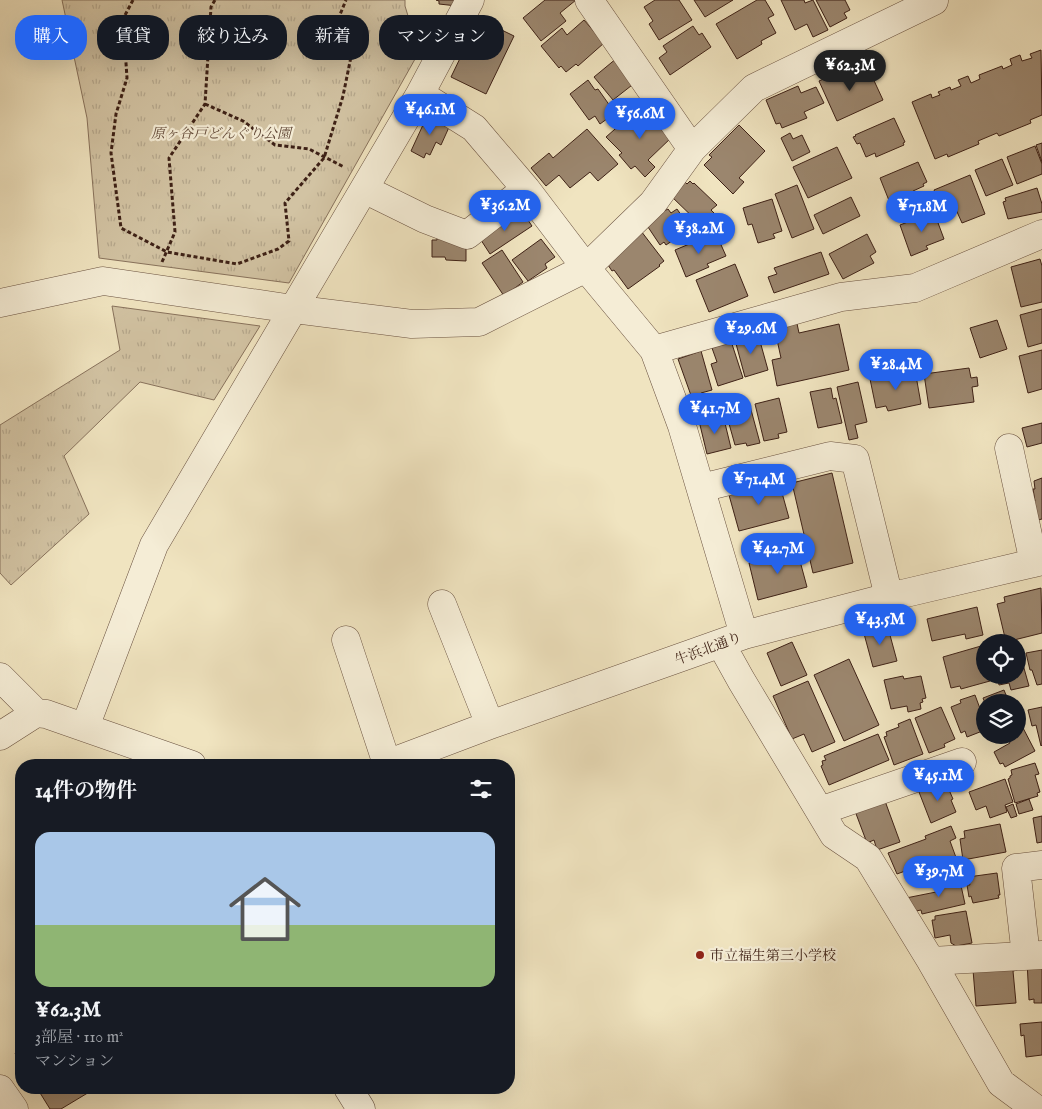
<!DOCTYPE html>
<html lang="ja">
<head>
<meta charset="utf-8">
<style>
  :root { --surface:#171b24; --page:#242831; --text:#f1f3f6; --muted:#9ea1a6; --accent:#2563eb }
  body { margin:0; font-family:"IM FELL English","Noto Serif JP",serif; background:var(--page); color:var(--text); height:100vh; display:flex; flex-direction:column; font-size:19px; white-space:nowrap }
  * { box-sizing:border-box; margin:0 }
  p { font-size:16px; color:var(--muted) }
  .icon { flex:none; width:28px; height:28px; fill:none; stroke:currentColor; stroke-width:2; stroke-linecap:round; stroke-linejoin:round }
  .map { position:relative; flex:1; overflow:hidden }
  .side { position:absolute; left:15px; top:759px; width:500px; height:335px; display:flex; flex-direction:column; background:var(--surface); border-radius:20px; box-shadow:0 5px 20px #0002 }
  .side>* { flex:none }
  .guide { position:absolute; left:15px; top:15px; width:500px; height:45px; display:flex; gap:10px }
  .buttons { position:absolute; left:976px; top:634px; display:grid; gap:10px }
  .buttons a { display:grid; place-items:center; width:50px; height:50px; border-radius:50%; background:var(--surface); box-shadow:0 5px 20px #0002; font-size:25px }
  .price { position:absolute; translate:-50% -42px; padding:0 11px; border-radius:18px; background:var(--accent); color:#fff; font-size:16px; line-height:32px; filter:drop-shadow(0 1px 2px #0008) }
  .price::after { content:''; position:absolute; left:50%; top:30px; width:15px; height:11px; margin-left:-8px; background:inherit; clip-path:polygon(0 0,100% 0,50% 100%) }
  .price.on { background:#222; color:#fff }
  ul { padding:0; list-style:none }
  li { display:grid; align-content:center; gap:10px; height:265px; padding:0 20px }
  li span { display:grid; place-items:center; height:155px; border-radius:15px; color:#555 }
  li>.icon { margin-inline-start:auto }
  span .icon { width:90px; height:90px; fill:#fffc; stroke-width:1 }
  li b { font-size:21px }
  h2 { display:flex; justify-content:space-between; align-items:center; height:60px; padding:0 20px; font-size:21px }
  .pill { padding:0 18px; border-radius:20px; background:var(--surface); box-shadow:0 5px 20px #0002; font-size:18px; line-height:45px }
  .pill.on { background:var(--accent); color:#fff }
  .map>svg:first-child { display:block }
  .park { fill:url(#park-tufts); stroke:#88725c }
  .building { fill:#9b866e; stroke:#3e2116 }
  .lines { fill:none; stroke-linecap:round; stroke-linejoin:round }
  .minor-casing { stroke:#6a5240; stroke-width:29 }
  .path { stroke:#3e2116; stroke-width:3; stroke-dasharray:4 2.5; stroke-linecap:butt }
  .minor { stroke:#f5edd6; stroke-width:28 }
  .poi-dot { fill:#8f2418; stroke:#f5edd6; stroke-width:2 }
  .labels { text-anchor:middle; stroke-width:4.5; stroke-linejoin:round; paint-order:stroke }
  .park-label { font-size:14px; font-style:italic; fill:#634a39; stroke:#f5edd6 }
  .street-label { font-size:14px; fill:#3e2116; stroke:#f5edd6 }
  .poi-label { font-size:14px; fill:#3e2116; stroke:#f5edd6; text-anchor:start }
</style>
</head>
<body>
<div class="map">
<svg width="1042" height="1109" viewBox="0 0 1042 1109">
  <defs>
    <pattern id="park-tufts" width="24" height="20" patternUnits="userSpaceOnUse" patternTransform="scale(1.25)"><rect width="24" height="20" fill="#d2c3a3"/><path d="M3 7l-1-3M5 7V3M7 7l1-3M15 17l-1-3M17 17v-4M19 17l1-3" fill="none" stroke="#b5a78c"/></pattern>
  </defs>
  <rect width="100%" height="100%" fill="#f0e4c0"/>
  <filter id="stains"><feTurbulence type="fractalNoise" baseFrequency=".004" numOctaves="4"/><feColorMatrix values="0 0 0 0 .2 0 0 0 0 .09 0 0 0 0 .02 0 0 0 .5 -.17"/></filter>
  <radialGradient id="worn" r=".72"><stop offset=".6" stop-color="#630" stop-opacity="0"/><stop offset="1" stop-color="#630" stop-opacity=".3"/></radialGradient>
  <path class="park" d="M62 0H405V6L419 52 289 283 99 258 87 118Z
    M112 306 260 326 214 400 140 382 64 456 89 514 11 585 0 573V425L120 350Z"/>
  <path class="building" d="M436 0H458L457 6 439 4V1Z
    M545 0H576L560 13 566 21 541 41 523 18Z
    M655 0H679L692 20 659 40 649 24 653 21 644 7Z
    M694 0H733L705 17Z
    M757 0H765L774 15 768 18 776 33 761 41 762 44 737 59 716 24Z
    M781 0H804L805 3 813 0 828 30 813 37 807 24 795 30Z
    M816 0H845L850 10 844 13 847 18 830 27Z
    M479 19 514 36 486 94 451 77Z
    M584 20 604 43 578 66 576 64 566 72 561 66 559 68 541 46 562 28 567 35Z
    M693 26 699 35 702 33 711 47 670 75 659 58 667 52 663 46Z
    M1041 50 1042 115 1030 120 1031 123 999 136 997 133 978 141 979 144 948 157 947 154 935 159 912 102 931 94 932 98 940 95 938 92 950 87 951 90 961 86 958 80 968 76 971 83 980 79 979 75 1002 66 1003 69 1012 65 1010 59 1020 55 1022 61 1032 58 1030 54Z
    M617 58 636 82 613 100 594 77Z
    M853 66 858 77 870 72 883 100 837 121 819 81Z
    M588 80 595 90 598 89 615 113 600 124 595 116 589 120 570 94Z
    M798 86 801 93 816 87 824 103 804 112 807 118 782 128 780 123 776 124 766 100Z
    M647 108 673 136 648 160 655 167 645 177 635 166 631 169 619 155 622 153 606 137 631 115 635 119Z
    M428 114 450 125 441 145 436 142 430 155 426 153 424 158 411 151Z
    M894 118 905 142 903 143 904 145 876 157 875 153 866 157 860 143 857 144 853 137 856 136 855 135Z
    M739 125 765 151 739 178 744 182 733 194 704 165 712 157 709 155Z
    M587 129 618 164 598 181 590 172 570 188 559 175 546 186 531 168 549 153 553 158Z
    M790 133 793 139 802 135 810 152 792 161 781 138Z
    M1042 143V162L1036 145Z
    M1035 146 1042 164V174L1017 184 1007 157Z
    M837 147 852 178 808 198 793 167Z
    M1002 159 1013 185 986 196 975 170Z
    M918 162 927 182 923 184 924 186 913 191 915 198 892 208 880 178Z
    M970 175 985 214 962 223 954 205 942 210 934 190Z
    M684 181 687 184 690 181 693 184 694 183 717 205 711 210 714 213 702 226 670 195Z
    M797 185 814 229 792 238 775 194Z
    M1037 188 1042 204V212L1008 219 1003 202 1006 201 1005 198Z
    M851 197 860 216 823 234 814 215Z
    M772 199 782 231 773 234 775 238 758 243 752 224 748 225 743 208Z
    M668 209 671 213 677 209 688 225 686 227 688 230 666 245 664 242 660 245 644 221Z
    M521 210 532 226 490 254 479 237Z
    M934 212 944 239 926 246 928 249 911 256 900 225Z
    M641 231 664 261 659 265 660 266 628 289 614 270 612 271 604 259Z
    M867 234 876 252 870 256 874 263 843 279 829 254Z
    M706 237 708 242 718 238 726 256 707 264 709 267 686 277 675 250Z
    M437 238 466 239V261L446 260 445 257H432V240H437Z
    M541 239 555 257 545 264 547 268 528 281 512 260Z
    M502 250 523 282 504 296 482 263Z
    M821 252 829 274 774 293 768 277 777 274 774 268Z
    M1040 259 1042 266V302L1021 307 1011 267Z
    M735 264 748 296 709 312 696 280Z
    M1042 309V343L1028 347 1020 315Z
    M796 319 799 333 839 324 849 370 777 386 772 360 781 358 774 326Z
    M997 320 1007 349 980 358 970 328Z
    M758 334 768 370 745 377 735 340Z
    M731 341 743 378 718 386 711 364 717 362 712 348Z
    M1042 350V389L1028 393 1019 356Z
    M701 351 712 390 701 393 703 398 693 401 678 359Z
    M969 368 971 378 977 377 978 386 972 387 974 402 929 408 924 374Z
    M915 370 921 404 888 411 886 406 876 408 870 379Z
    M858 382 867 422 855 425 858 438 849 440 837 387Z
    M831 388 833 399 836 398 842 423 818 428 810 392Z
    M779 398 787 432 778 434 779 438 764 441 755 404Z
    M750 406 760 443 747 446 746 443 735 445 726 413Z
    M723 415 731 448 707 454 700 425V421Z
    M1042 423V443L1027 447 1022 428Z
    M832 473 853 563 813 573 792 483Z
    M1042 478V519L1038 520 1034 502 1035 501 1033 489H1035L1034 481Z
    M779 482 789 518 739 531 729 495Z
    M797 550 807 587 758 600 749 563Z
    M1041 588 1042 633 1006 642 997 604 1005 602 1004 597Z
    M977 607 983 635 966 639 965 634 932 641 927 619Z
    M887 624 897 661 873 667 863 630Z
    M792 642 807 675 781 686 767 653Z
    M981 646 985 662V675H988L990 681 961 689 960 686 951 688 943 657Z
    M1042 650V684L1037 685 1032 670H1030L1026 653Z
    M1018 654H1020L1029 686 1011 690 1009 683 999 685 997 675H1018Z
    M849 659 879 725 844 741 814 675Z
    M903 676 904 679 921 676 926 698 922 699 923 702 920 703 921 709 908 712 907 706 891 709 884 680Z
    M808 681 835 742 812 752 804 734 792 739 773 696Z
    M1004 690 1008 700 1012 699 1013 702 985 703 983 698Z
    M975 695 985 722V730L967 737 965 731 961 733 951 707 961 703 960 700Z
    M941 707 955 739 944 744 945 747 929 753 915 718Z
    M1042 707V745L1041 746 1036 725 1032 726 1028 710Z
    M910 719 923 754 894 765 884 737 887 736 886 732 899 727 898 724Z
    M1022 726 1035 751 1005 767 1003 763 1000 764 994 752 1010 743 1006 735H1018V729Z
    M878 734 889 760 829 785 821 766 823 765 822 761 826 760 824 756Z
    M1035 763 1039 774 1035 775 1040 792 1037 793 1038 796 1015 803 1008 779 1010 778V776L1012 775 1011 770Z
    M1005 779 1013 802 1005 805 1007 812 990 818 986 806 976 810 969 792Z
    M943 782 944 784 946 783 953 799 951 800 956 812 931 823 919 792Z
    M1029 799 1033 810 1019 814 1016 804Z
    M885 801 900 842 877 850 874 840 867 843 855 811Z
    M1013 804 1017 816 1011 818 1006 807Z
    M1042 816V842L1037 843 1033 818Z
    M1000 824 1006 852 963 860 960 839 965 838 964 831Z
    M951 826 956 838 950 841 958 863 937 871 936 868 927 871 924 864 897 874 888 853 926 839 925 836Z
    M997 873 1000 895H998L999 898 973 903 971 896 969 897 967 885H970L968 877Z
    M960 881 965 904 922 914 921 910 916 911 906 898 936 892 934 886Z
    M966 911 972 943 956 946 951 943 950 935 935 938 932 920H935V916Z
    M1042 960V1003H1034V999L1029 1000 1027 961Z
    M973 970H1018L1013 971 1016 1003 976 1006Z
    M1042 1022V1055L1026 1057 1024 1035 1021 1036 1020 1024Z
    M21 1050V1063L15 1053Z
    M37 1088H96L61 1109H50Z"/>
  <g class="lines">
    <defs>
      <path id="minor" d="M589 0 692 149
        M420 94 474 128 526 189 586 268 654 350 682 426 744 635
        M364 189 425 219 467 235 526 189
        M0 303 103 281 293 309 412 324 479 322 586 268 653 203 692 149 754 88 934 1
        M654 350 841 297 915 288 1042 234
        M1009 448 1034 563
        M701 488 830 456 855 459 889 597
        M442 604 490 725
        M346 640 387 764
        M721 644 741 680 834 835 868 858 931 961 1001 1083 1036 1109
        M0 677 36 713 46 714 192 765
        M85 727 154 545 420 94 470 0
        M0 736 36 713
        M384 765 490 725 744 635 889 597 1042 561
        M820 811 962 762
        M1026 956 1016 868 1042 865
        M931 961 1042 955
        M348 1088 361 1109
        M0 1089 14 1109"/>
    </defs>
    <use href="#minor" class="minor-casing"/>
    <path class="path" d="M133 0 123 19 127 78 116 114 111 153 121 228 167 252 237 264 278 249 289 241 285 203 324 158 343 96 353 47 339 17 346 0
      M205 104 243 121 275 145 309 149 344 167
      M162 262 175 232 169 158 205 104 211 7 215 0"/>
    <use href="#minor" class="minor"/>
  </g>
  <circle class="poi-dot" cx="700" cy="955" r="5"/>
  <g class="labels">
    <g class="park-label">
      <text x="221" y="138">原ヶ谷戸どんぐり公園</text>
    </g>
    <g class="street-label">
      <text transform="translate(708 648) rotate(-20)" y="5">牛浜北通り</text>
    </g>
    <g class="poi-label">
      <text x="710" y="960">市立福生第三小学校</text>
    </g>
  </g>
  <rect width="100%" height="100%" filter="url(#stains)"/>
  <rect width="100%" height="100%" fill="url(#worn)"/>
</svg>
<div class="buttons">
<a><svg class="icon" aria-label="locate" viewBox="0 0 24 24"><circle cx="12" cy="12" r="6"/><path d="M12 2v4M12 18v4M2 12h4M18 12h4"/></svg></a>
<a><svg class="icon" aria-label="layers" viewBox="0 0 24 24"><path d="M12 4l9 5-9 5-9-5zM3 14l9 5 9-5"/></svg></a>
</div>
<b class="price on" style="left:850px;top:92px">¥62.3M</b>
<b class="price" style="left:430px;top:136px">¥46.1M</b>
<b class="price" style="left:640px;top:140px">¥56.6M</b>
<b class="price" style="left:505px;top:232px">¥36.2M</b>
<b class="price" style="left:922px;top:233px">¥71.8M</b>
<b class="price" style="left:699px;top:255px">¥38.2M</b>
<b class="price" style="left:751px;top:355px">¥29.6M</b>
<b class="price" style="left:896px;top:391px">¥28.4M</b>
<b class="price" style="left:715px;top:435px">¥41.7M</b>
<b class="price" style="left:759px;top:506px">¥71.4M</b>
<b class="price" style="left:778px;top:575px">¥42.7M</b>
<b class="price" style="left:880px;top:646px">¥43.5M</b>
<b class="price" style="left:938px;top:802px">¥45.1M</b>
<b class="price" style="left:939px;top:898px">¥39.7M</b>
<div class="guide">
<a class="pill on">購入</a>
<a class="pill">賃貸</a>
<a class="pill">絞り込み</a>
<a class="pill">新着</a>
<a class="pill">マンション</a>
</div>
<section class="side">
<h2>14件の物件<svg class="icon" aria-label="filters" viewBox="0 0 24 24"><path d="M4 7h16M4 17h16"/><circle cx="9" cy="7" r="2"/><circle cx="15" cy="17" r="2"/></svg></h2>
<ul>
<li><span style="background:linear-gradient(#a9c7e8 60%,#8fb573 0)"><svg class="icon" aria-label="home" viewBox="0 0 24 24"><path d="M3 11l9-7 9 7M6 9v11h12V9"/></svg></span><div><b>¥62.3M</b><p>3部屋 · 110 m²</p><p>マンション</p></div></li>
</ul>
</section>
</div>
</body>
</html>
